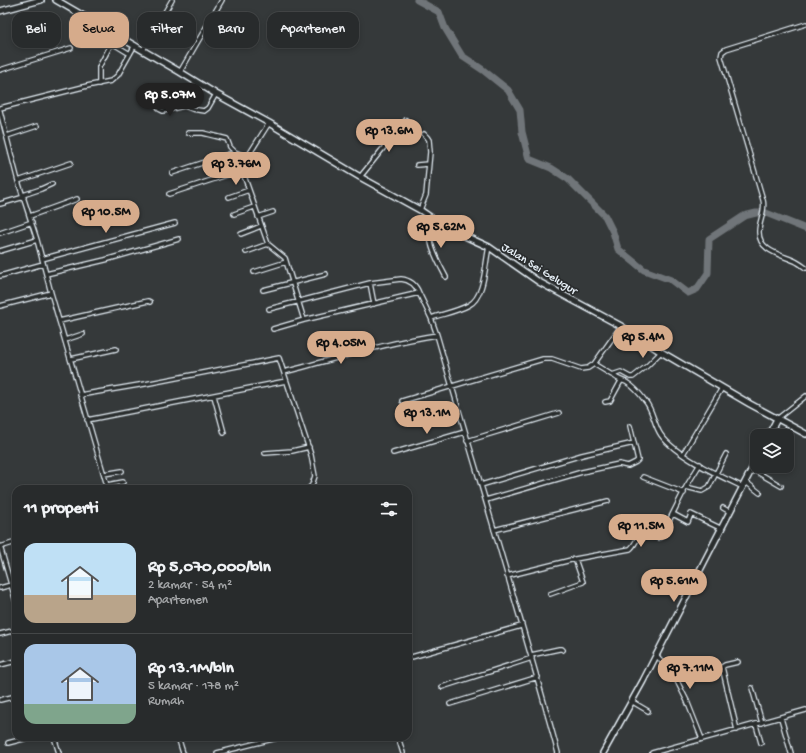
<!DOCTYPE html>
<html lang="id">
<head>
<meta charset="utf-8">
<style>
  :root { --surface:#282b2c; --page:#303334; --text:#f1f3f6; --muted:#a5a7a9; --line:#444748; --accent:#d6ab8b }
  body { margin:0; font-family:"Gochi Hand",sans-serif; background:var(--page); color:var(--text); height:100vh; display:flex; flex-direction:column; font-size:15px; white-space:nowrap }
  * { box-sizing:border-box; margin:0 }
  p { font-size:13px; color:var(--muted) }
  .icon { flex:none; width:22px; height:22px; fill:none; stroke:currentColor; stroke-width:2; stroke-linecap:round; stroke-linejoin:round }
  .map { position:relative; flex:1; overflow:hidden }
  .sheet { position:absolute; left:12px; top:485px; width:400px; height:256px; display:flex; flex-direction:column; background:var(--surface); border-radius:12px; box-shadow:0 2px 6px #0003,0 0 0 1px var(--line) }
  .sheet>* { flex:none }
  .top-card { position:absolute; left:12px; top:12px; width:400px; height:36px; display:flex; gap:8px }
  .buttons { position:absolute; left:750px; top:429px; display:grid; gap:8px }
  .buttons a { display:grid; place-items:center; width:44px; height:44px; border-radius:8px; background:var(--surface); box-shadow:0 2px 6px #0003,0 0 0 1px var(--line); font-size:20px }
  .price { position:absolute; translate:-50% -34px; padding:0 9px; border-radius:14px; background:var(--accent); color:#111; font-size:13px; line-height:26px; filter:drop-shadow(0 1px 2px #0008) }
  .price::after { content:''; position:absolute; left:50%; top:24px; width:12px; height:9px; margin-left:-6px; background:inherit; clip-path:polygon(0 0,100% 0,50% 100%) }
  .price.active { background:#222; color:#fff }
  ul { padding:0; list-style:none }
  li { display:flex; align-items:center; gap:12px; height:100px; padding:0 12px }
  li+li { border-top:1px solid var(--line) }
  li span { display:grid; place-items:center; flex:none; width:112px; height:80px; border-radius:12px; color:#555 }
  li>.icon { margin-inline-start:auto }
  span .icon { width:48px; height:48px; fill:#fffc; stroke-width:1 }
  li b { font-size:17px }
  h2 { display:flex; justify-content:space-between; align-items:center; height:48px; padding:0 12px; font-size:17px }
  .chip { padding:0 14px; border-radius:12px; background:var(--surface); box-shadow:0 2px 6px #0003,0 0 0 1px var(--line); font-size:14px; line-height:36px }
  .chip.active { background:var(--accent); color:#111 }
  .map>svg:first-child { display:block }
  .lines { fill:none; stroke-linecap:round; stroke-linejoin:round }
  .river { stroke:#707579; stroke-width:7 }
  .street-casing { stroke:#e8f1f8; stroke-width:6 }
  .secondary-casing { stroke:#e8f1f8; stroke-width:8 }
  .street { stroke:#2a2d2e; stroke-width:3.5 }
  .secondary { stroke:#2a2d2e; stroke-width:5 }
  .labels { text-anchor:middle; stroke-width:3.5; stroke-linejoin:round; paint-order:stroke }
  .street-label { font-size:12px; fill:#e8f1f8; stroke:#2a2d2e }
</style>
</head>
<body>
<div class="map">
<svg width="806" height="753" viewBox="0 0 806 753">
  <rect width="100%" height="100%" fill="#35393a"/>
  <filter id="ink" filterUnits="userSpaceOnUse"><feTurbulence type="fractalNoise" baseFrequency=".025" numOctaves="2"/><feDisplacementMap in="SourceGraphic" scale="8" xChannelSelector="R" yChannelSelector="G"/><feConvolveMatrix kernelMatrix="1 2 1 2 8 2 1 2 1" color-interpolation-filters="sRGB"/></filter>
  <g filter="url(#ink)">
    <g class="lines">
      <path class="river" d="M417 0 439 12 445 28 462 56 483 70 508 90 520 110 522 132 529 159 551 168 568 179 605 216 613 232 618 249 644 270 671 280 688 293 697 289 708 273 709 239 744 216 756 213H766L806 229"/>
      <defs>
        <path id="street" d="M806 24 726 49 722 52 721 57 763 200C766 210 759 221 759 231 758 251 782 255 795 261 799 263 803 266 806 268
          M112 43 130 54
          M143 50 172 0
          M0 70 71 48
          M180 72 222 0
          M99 84V67L116 35
          M145 92 152 89 159 109 163 111 184 106 192 109 204 111 208 108 216 94
          M0 108 87 86 111 81 118 75 135 45
          M0 111 18 181 37 240 51 293 108 489
          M269 123 243 164 242 170 268 244 285 258 304 320
          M188 133H203L227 139 230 147 235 152 243 164
          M7 136 37 126
          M417 165 428 164
          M172 173 235 152 247 157
          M360 177 406 120
          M18 181 71 163
          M169 194 242 170
          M23 195 41 189 52 184
          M229 197 249 190
          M0 204 24 197
          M420 210 426 195 430 152 429 140 427 137 424 134
          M234 214 254 207
          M30 216 77 199
          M258 217 273 212
          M433 220C423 236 438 262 446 277
          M0 233 32 222
          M241 234 261 226
          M0 251 37 240
          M246 252 268 244
          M42 259 175 223
          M254 272 286 262
          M46 274 105 260 179 239
          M0 276 43 264
          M370 283 401 279C410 280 416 285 419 293
          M263 290 326 274
          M0 306 51 293
          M269 309 370 283 374 304
          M431 318C443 314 458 311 469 305 485 297 485 263 489 247
          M59 321 148 301 150 302
          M273 329 304 320 419 293 431 318 437 335C477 474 520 613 558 753
          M65 340 83 334
          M71 359 116 349
          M594 364 612 375 621 372 630 377H633L647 366 661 352
          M284 372C335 359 385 343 437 335
          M613 375C617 379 621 380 626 382 633 386 641 395 646 402 653 411 654 425 661 435 676 456 720 476 743 487
          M80 395 145 384 279 358 311 455 315 476 312 485 308 489
          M214 396 224 433
          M402 401 543 359H552L581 369 588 368 594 364 621 326
          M605 402 610 401 621 381
          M777 419 806 396
          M87 420 286 381
          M467 441 559 413
          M265 453 292 451 309 447
          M393 453 465 432
          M683 454 722 388
          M752 469 781 486
          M104 474 122 471
          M643 477 684 493
          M746 482 760 493
          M107 485 123 482
          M481 485 582 455 634 443
          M686 487 702 491 709 487 726 454
          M486 500 582 472 619 464 628 466 636 462 638 460 630 426
          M723 508 730 512
          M673 514 688 522 691 514 722 529
          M494 530 608 501
          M0 546 16 602
          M0 547 16 542
          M507 576 575 559 630 549C636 545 638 532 646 532 650 532 655 536 658 538L661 537 686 487 700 464
          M0 588 11 585
          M550 594 583 582 575 559
          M0 634 16 630
          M531 655 559 649H562L563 650
          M656 655 674 675 687 701 702 739
          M408 658 521 626
          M0 665 16 661
          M442 687 532 658
          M752 688 762 723
          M0 700 16 696
          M631 701 648 711
          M450 704 538 677
          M781 718 791 753
          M756 725 761 743
          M737 730 722 667 725 665 738 662
          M54 737 59 753
          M178 737 183 753
          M398 737 403 753
          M8 743 31 737
          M217 753 281 737
          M652 753 806 710"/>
        <path id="secondary" d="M56 0 180 72 216 94 269 123 360 177 420 210 445 227 489 247 539 282 621 326 661 352 750 404 806 434
          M0 11 41 0
          M768 436 777 419
          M603 753 643 681 757 459"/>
      </defs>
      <use href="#street" class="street-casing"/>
      <use href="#secondary" class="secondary-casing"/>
      <use href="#street" class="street"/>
      <use href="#secondary" class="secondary"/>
    </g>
  </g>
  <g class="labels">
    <g class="street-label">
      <text transform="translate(540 268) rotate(32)" y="4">Jalan Sei Gelugur</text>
    </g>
  </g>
</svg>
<div class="buttons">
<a><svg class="icon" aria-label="layers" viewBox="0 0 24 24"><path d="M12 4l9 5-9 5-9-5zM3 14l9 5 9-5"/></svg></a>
</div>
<b class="price active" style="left:170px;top:117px">Rp 5.07M</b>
<b class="price" style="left:389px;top:153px">Rp 13.6M</b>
<b class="price" style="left:236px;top:186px">Rp 3.76M</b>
<b class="price" style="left:106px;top:234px">Rp 10.5M</b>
<b class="price" style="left:441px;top:249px">Rp 5.62M</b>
<b class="price" style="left:643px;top:359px">Rp 5.4M</b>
<b class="price" style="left:341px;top:365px">Rp 4.05M</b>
<b class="price" style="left:427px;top:435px">Rp 13.1M</b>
<b class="price" style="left:641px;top:548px">Rp 11.5M</b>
<b class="price" style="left:674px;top:603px">Rp 5.61M</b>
<b class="price" style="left:690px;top:690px">Rp 7.11M</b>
<div class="top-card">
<a class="chip">Beli</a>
<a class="chip active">Sewa</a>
<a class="chip">Filter</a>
<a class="chip">Baru</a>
<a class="chip">Apartemen</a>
</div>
<section class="sheet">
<h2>11 properti<svg class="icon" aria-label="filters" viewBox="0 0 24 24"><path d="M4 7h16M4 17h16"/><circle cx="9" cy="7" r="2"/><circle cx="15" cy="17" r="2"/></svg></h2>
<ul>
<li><span style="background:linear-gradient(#bfe0f5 65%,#b9a48a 0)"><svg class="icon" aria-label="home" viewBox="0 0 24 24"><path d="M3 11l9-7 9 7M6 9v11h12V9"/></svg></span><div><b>Rp 5,070,000/bln</b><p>2 kamar · 54 m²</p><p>Apartemen</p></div></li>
<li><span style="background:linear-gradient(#a9c7e8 75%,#7fa58c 0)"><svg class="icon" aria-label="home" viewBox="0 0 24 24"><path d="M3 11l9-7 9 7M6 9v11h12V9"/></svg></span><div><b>Rp 13.1M/bln</b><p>5 kamar · 178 m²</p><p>Rumah</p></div></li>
</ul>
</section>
</div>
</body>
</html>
